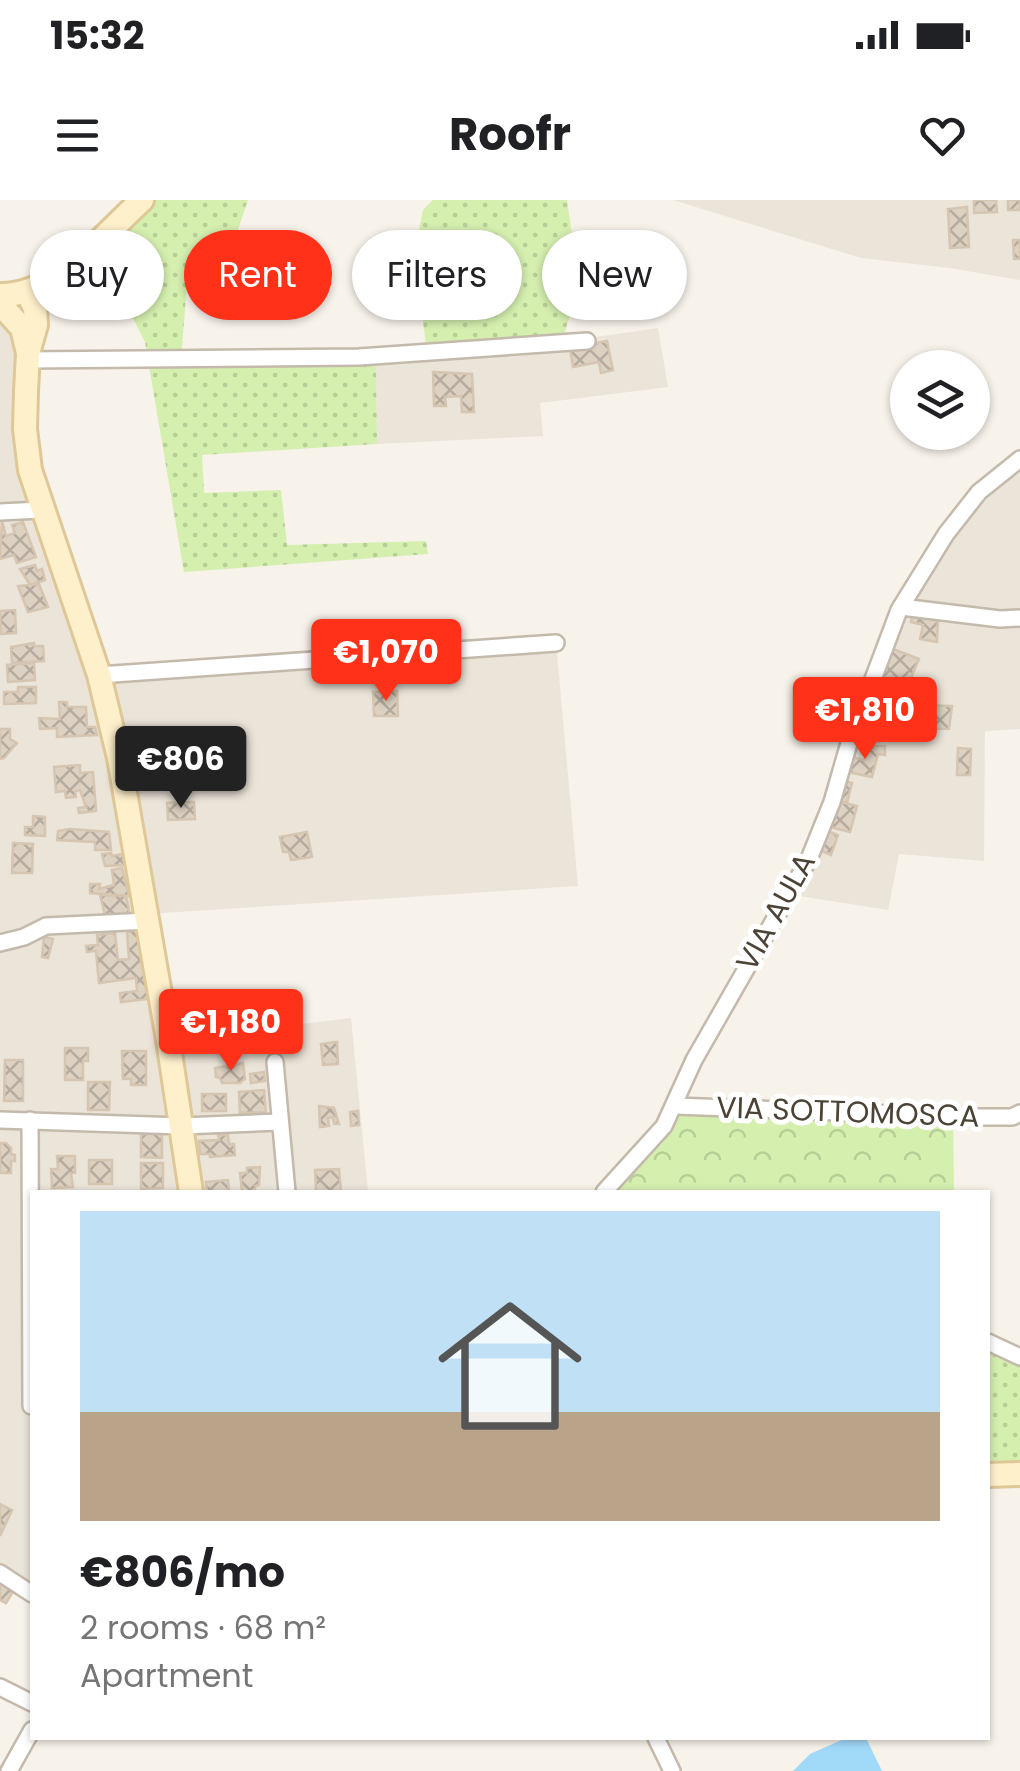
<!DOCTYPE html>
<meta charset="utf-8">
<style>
:root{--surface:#fff;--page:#f2f2f2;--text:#202124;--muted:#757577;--accent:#ff3119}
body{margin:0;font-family:Poppins,sans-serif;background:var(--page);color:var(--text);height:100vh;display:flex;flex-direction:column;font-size:38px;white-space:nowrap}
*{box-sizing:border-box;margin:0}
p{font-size:32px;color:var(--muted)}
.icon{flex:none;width:55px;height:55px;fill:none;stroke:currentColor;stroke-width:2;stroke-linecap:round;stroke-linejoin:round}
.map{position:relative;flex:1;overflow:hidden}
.side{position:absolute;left:30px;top:990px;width:960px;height:550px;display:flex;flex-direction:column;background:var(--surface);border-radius:0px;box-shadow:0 2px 8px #0004}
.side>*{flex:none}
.banner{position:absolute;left:30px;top:30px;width:960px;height:90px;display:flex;gap:20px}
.buttons{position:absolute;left:890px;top:150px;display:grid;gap:20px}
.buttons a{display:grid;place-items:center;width:100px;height:100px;border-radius:50%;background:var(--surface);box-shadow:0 2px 8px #0004;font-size:50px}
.price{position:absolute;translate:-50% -85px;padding:0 22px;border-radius:10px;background:var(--accent);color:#fff;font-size:32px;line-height:65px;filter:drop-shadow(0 2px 5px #0008)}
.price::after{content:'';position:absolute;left:50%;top:60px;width:30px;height:22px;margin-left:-15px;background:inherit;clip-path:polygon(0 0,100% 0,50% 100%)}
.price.current{background:#222;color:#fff}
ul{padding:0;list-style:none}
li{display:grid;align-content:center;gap:20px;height:530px;padding:0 50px}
li span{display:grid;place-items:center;height:310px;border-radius:0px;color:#555}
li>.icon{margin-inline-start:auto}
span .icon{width:180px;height:180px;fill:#fffc;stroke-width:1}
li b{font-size:42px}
.pill{padding:0 35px;border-radius:45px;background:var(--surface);box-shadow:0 2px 8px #0004;font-size:35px;line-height:90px}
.pill.current{background:var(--accent);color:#fff}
.status{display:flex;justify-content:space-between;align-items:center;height:70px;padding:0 50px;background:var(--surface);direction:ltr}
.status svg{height:28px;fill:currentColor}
header{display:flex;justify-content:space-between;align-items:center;height:130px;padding:0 50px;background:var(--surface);font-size:45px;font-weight:700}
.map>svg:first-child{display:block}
.residential{fill:#ebe4d8}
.grass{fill:url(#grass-dots)}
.forest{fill:url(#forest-crowns)}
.water{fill:#a1d9f9}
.building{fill:url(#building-cross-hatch);stroke:#d6c5b0;stroke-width:2.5}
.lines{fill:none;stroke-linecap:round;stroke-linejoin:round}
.street-casing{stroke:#c4baab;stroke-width:20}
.secondary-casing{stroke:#dfc897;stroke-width:28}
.street{stroke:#fff;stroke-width:15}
.secondary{stroke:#fff0cc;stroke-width:22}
.labels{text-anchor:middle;stroke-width:10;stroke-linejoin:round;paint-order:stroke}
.street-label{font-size:30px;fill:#4c4337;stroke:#fff}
</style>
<div class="status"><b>15:32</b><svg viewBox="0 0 49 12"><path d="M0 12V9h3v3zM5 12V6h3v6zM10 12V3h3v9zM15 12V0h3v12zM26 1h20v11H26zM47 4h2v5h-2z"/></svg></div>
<header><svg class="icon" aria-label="menu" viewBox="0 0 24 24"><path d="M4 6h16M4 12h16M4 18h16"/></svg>Roofr<svg class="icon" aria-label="heart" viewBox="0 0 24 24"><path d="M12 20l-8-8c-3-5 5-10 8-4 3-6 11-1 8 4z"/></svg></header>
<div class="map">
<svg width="1020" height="1571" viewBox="0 0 1020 1571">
<defs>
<pattern id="grass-dots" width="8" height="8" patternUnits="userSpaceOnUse" patternTransform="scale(2.5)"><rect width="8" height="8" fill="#d5efaf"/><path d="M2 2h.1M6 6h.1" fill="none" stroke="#b8ce97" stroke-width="1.8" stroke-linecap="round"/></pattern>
<pattern id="forest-crowns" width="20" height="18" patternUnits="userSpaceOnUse" patternTransform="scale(2.5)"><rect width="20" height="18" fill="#d5efaf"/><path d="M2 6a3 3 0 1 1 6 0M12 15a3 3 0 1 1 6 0" fill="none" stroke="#b8ce97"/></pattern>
<pattern id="building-cross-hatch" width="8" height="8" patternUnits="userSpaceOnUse" patternTransform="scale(2.5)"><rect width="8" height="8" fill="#ddd1c1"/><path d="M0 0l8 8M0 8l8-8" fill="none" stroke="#b5ab9e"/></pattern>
</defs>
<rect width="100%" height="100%" fill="#f7f2ea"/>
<!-- residential -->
<g class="residential">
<path d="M673 0H1020V80L950 68 861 58Z"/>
<path d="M0 104 22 128 25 229 99 475 556 443 578 686 147 714 169 840 351 818 368 992H32V1395L0 1374Z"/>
<path d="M658 128 668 187 540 203 543 236 377 244 376 156 562 142Z"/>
<path d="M1020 259V529L985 531 984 661 899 654 888 710 787 694 809 659 899 410 946 334Z"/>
</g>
<!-- grass -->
<g class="grass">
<path d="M142 0H248L228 59 208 63 189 60 181 159 376 156 377 244 202 255 204 293 281 290 287 345 426 341 428 354 184 372 145 142 108 69 100 60 89 57Z"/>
<path d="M433 0H567L579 84 562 142 427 154 423 121 424 55 419 30 423 10Z"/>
<path d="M988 1142 1020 1157V1274L988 1275Z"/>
</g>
<!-- forest -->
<path class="forest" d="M675 906 953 917 954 992H604Z"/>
<!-- water -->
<path class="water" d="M846 1538H866L882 1571H793L810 1554Z"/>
<!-- building -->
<g class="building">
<path d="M974 0H996L997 12 974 13Z"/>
<rect x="1008" y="0" width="12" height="10"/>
<path d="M967 7 969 47 950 48 948 9Z"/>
<path d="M1013 40H1020V59H1014Z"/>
<path d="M607 141 613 170 601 173 599 162 573 167 570 148Z"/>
<path d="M433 172 472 174 474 212H462L461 196 445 197 446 206H434Z"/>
<path d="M2 321 6 336 15 333 12 325 23 322 36 357 17 363 14 355 0 359Z"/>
<path d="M35 365 37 371 42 369 45 380 30 385 20 369Z"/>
<path d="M39 384 48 407 28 412 18 386Z"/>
<path d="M15 410 16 433 1 434 0 411Z"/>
<path d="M913 413 938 418 937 442 920 439 923 425 911 422Z"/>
<path d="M34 443V446H43L44 461 12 463 11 447Z"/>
<path d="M893 449 919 459 905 492 880 482Z"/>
<path d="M34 463 35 480 8 482 7 465Z"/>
<path d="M18 487H36V503L4 504V492H18Z"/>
<path d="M397 491 398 516H374L373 492Z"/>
<path d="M59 502H67V507H86L87 527H95L97 535 57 537V528L40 529 39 518 60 519Z"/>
<path d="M916 505 952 506 949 529 911 528 909 509H915Z"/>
<path d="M0 529H10V539L17 543 4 558 0 559Z"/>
<path d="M869 546H885V555L878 554 872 577 843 571 848 556 864 560Z"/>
<path d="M958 548 971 549 970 575H957Z"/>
<path d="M80 565V573L93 572 96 611 79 613 78 608 86 607 80 590 75 591 76 597 66 598 65 591 56 592 54 567Z"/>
<path d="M840 580 852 583 847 603 835 600Z"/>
<path d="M836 601 857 606 850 632 830 627Z"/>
<path d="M194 602 195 619 168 620 167 603Z"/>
<path d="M33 616 45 617V636L25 635V627H33Z"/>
<path d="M70 629 109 632 111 650H95V642L57 640 58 631Z"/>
<path d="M824 630 838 635 831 655 817 649Z"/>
<path d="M307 632 312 657 291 660 289 652H283L280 637Z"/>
<path d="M13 643 33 644 32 673H12Z"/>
<path d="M111 653 112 656 123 654 125 665 105 666 102 654Z"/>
<path d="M122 668 129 696 90 693V684H100L99 689 114 685 112 670Z"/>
<path d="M100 695 126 696 131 720 107 723Z"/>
<path d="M141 729 148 799 121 802 120 793 137 791 136 778 99 783 96 751 87 752 86 746 98 745 97 735 115 733 118 760 129 759 127 732Z"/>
<path d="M44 737 53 739 48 758 42 757Z"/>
<path d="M337 842 338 864 323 865 321 844Z"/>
<path d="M65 848H88V861H83V880H65Z"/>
<path d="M122 851H146V885H131V879H123Z"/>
<path d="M5 860H23V901H4Z"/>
<path d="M243 863 245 879 240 883H222L220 878 216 877 215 868Z"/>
<path d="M264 872 265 881 251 883 250 874Z"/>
<path d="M88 882H110L109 910H88Z"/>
<path d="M264 890 266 912 240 913 239 892Z"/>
<rect x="202" y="894" width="24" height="17"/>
<path d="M319 906 334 908 339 924H334L333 917 328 918 329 926 320 927Z"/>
<path d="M358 911 359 925 351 926 350 912Z"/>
<path d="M141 934H162V958L141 957Z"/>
<path d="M218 935H228L229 944H234L235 955 210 957V954H200L199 941 219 940Z"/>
<path d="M0 943H6L11 948V954L15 955V961H11V973H0Z"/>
<path d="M57 956H75V973H71L73 987 52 988 51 969H58Z"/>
<rect x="89" y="960" width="23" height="24"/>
<path d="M141 963H163V988L141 989Z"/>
<path d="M260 967 259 985 255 986V992H242L240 973H247V968Z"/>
<path d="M339 969 341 992H316L315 970Z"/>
<path d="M228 980 229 992H207L206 982Z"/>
<path d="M0 1304 12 1310 0 1336Z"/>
<path d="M0 1381 14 1390 6 1403 0 1400Z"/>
</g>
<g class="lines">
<!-- street casing -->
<g class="street-casing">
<g id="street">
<path d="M27 160 359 157 587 141"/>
<path d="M0 312 41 310"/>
<path d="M901 407 1000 419 1020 418"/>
<path d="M99 475 556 443"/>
<path d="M0 743 24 737 46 726 148 721"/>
<path d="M275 862 287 992"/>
<path d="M675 906 972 917H1012L1020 913"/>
<path d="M0 920 182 926 280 922"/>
<path d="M30 920 31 1206"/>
<path d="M604 992 664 926 694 860 809 659 832 602 849 543 899 410 946 334 979 292 1020 259"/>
<path d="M988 1142 1020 1157"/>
<path d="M0 1373 32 1394"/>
<path d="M0 1487 32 1503"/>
<path d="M656 1538 672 1571"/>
<path d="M9 1571 32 1530"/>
</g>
</g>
<!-- secondary casing -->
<g class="secondary-casing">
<g id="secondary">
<path d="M27 92 35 108 36 125 28 153 26 191 25 229 30 270 99 475 119 558 168 840 191 992"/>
<path d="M0 95C56 96 103 35 142 0"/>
<path d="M0 104 22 128 28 153"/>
<path d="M988 1275 1020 1274"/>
</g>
</g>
<!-- street -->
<use href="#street" class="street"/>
<!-- secondary -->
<use href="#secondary" class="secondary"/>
</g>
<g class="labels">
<!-- street labels -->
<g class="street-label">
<text transform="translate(776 712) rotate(-61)" y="10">VIA AULA</text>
<text transform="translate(848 912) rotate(2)" y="10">VIA SOTTOMOSCA</text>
</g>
</g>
</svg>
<div class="buttons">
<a><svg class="icon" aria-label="layers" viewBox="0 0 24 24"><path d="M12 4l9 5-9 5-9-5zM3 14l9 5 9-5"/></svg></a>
</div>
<b class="price" style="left:386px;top:504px">€1,070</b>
<b class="price" style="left:865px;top:562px">€1,810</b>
<b class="price current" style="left:181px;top:611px">€806</b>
<b class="price" style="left:231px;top:874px">€1,180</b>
<div class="banner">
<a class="pill">Buy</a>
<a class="pill current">Rent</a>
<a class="pill">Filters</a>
<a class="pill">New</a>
</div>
<section class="side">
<ul>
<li><span style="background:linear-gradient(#bfe0f5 65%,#b9a48a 0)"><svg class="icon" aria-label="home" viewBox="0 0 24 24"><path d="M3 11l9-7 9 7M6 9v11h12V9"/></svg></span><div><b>€806/mo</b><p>2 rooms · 68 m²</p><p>Apartment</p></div></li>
</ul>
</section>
</div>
